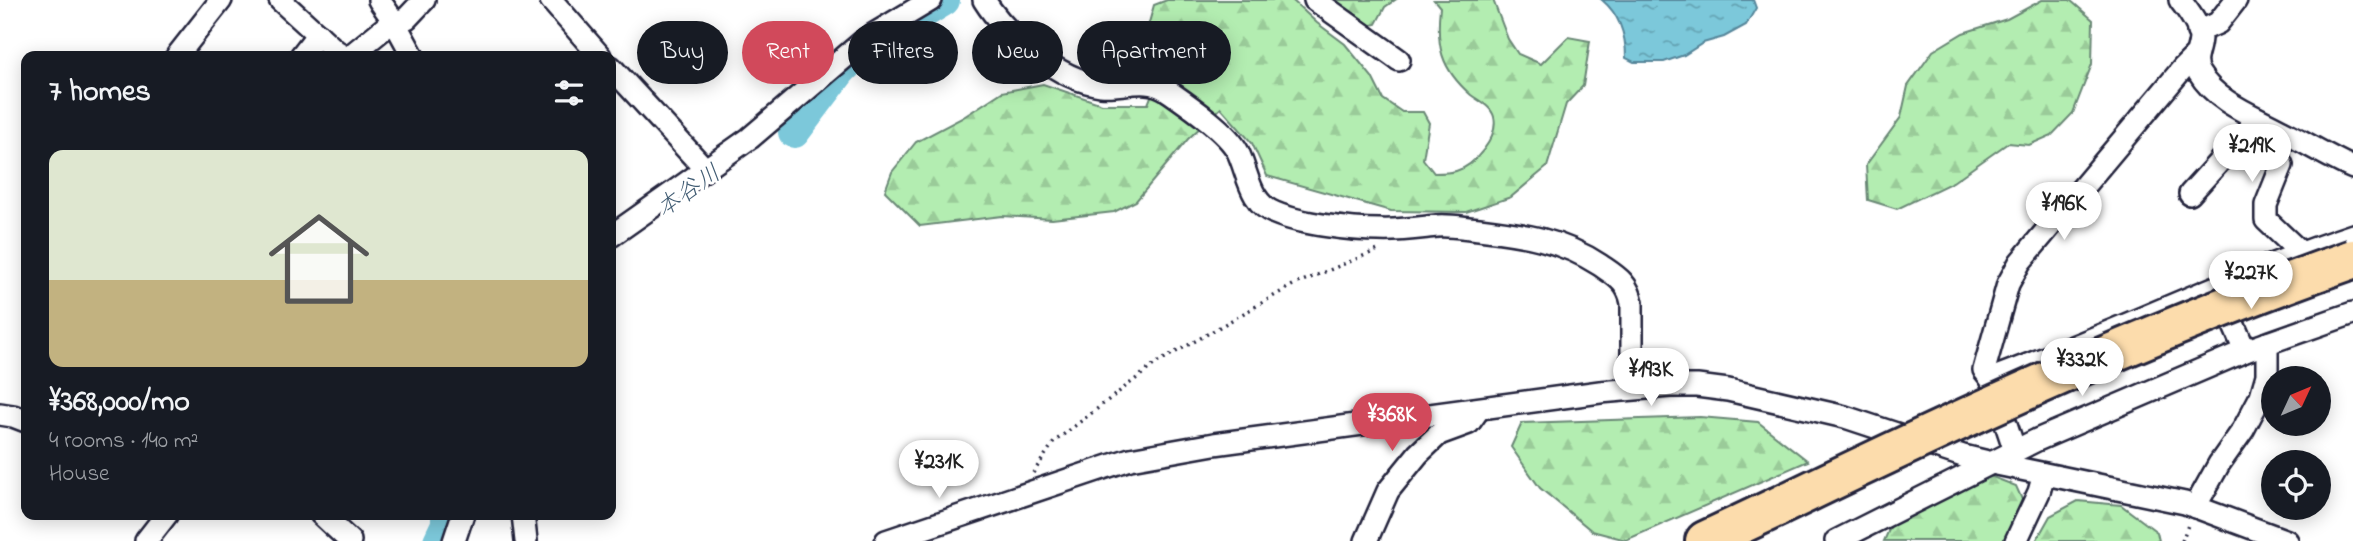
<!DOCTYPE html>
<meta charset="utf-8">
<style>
:root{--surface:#171b24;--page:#242831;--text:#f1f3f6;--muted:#9ea1a6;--line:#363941;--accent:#d1495b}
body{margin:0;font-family:"Indie Flower","Klee One",sans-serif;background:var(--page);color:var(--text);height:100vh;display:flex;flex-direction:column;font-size:26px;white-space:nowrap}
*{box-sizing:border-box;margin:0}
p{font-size:23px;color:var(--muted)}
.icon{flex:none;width:38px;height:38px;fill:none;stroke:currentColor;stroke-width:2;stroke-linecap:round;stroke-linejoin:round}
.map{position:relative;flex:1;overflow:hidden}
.panel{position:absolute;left:21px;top:51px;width:595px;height:469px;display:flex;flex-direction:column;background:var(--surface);border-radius:14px;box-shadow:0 4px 18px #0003}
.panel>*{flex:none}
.hud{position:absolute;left:637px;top:21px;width:665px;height:63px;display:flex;gap:14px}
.needle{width:46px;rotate:46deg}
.tools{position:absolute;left:2261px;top:366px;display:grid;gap:14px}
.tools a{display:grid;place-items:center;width:70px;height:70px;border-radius:50%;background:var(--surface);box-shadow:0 4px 18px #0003;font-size:35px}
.price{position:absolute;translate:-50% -60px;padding:0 16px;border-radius:24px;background:#fff;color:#222;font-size:23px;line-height:46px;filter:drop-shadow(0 2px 4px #0008)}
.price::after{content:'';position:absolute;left:50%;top:42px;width:21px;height:16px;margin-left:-10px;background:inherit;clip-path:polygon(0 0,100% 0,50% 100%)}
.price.current{background:var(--accent);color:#fff}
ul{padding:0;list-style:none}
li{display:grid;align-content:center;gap:14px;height:371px;padding:0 28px}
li+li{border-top:2px solid var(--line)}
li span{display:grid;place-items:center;height:217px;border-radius:14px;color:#555}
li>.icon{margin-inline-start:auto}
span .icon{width:126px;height:126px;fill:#fffc;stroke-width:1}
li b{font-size:30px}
h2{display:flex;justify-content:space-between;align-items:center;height:84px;padding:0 28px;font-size:30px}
.chip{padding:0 24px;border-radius:32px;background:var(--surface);box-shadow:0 4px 18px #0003;font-size:24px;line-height:63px}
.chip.current{background:var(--accent);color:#fff}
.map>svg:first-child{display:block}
.forest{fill:url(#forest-firs);stroke:#6a8876;stroke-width:2}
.water{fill:url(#water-ripples);stroke:#57869a;stroke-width:2}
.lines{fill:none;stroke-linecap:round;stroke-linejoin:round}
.river{stroke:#7bc8da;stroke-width:32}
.minor-casing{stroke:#22223b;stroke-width:26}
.motorway-casing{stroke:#22223b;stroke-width:44}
.path{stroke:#22223b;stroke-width:3.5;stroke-dasharray:2 5;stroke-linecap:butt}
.minor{stroke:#fff;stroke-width:21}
.motorway{stroke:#fcdcac;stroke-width:38}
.motorway-bridge-casing{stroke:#22223b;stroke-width:44;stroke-linecap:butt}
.motorway-bridge{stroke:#fcdcac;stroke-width:38}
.labels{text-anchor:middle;stroke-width:6;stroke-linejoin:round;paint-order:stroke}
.water-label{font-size:24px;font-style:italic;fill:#415c73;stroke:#fff}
</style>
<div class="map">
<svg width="2353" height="541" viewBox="0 0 2353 541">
<defs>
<pattern id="forest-firs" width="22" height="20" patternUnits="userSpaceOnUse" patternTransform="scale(1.75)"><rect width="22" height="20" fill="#b3edb1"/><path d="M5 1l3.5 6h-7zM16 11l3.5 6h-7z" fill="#9acb99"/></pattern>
<pattern id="water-ripples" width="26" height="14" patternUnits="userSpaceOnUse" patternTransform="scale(1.75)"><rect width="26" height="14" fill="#7bc8da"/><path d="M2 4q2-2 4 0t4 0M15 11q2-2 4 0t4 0" fill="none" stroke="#64a2b2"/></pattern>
</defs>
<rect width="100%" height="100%" fill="#fff"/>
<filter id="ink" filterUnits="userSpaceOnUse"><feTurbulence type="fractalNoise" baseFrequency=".0143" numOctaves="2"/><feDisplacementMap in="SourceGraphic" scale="14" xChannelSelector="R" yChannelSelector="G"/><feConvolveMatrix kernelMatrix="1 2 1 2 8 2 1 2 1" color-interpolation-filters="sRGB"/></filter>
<g filter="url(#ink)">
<!-- forest -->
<g class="forest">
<path d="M1167 0H1292L1317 23 1345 44 1372 77 1383 99 1402 112H1423L1429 123 1423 159 1434 173C1441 173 1449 173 1456 171 1474 166 1499 137 1494 117 1491 106 1479 101 1471 95 1440 68 1436 45 1440 7L1434 0H1493L1508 39 1518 54 1541 64 1568 37 1590 41 1583 86 1566 104 1547 167 1511 197 1466 212 1391 211 1267 176 1252 143 1221 108 1188 139 1136 201 1114 212 1052 219 1002 216 920 226 885 191 892 172 916 142 962 118 1002 92 1043 84 1102 104H1148L1164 64 1145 37 1154 5Z"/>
<path d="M1330 0H1395L1385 7 1376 24 1364 27Z"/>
<path d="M2042 0H2070L2093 20 2092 64 2073 113 2052 135 2029 145 2008 143 1953 182 1897 209 1868 200 1866 165 1901 117 1908 86 1933 51 1963 33 2007 19Z"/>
<path d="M1700 417 1758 422 1808 461 1626 540 1592 531 1540 488 1511 447 1522 423Z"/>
<path d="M1990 476 2016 486 2024 504 2004 541H1884L1891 525Z"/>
<path d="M2078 501 2121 505 2157 532 2159 541H2036L2050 516Z"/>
</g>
<!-- water -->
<path class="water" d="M1602 0H1753L1756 8 1746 25 1724 37 1703 43 1684 55 1664 62H1634L1626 58C1626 35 1620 15 1602 0Z"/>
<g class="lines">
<!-- river -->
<g class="river">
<path d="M903 25 944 0"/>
<path d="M794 132 840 71 859 52"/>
<path d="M439 541 447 524V514"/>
</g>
<!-- minor casing -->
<g class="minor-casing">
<g id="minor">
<path d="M280 0 336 51 345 56"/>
<path d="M379 0 395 23 413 56"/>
<path d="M551 0 600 56"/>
<path d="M984 0C1006 35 1058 80 1101 85 1124 87 1146 76 1167 90 1187 104 1227 131 1238 152 1248 173 1250 204 1275 213 1301 224 1351 230 1379 230 1399 231 1418 228 1437 226 1451 225 1466 228 1479 229 1523 234 1562 240 1600 265 1616 276 1628 282 1632 303V388"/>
<path d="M1315 0 1399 60"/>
<path d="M2180 0C2188 11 2199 24 2200 37 2200 51 2191 60 2199 73 2217 103 2253 115 2282 131 2306 143 2329 157 2353 168"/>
<path d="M2198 32 2218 23 2236 0"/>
<path d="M177 56 221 0"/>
<path d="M301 56 318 34"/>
<path d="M350 56 387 26 407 18 424 0"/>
<path d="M611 67 705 169"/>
<path d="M2190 194 2258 119C2264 136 2275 148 2282 165L2266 205V220L2301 253"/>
<path d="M611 236 750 138 866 39 931 0"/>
<path d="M2222 298 2245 351"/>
<path d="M1991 379C2113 334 2230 276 2353 235"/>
<path d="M0 414 13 416 26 421"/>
<path d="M2015 451 1991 379 1984 370 2008 284 2020 262 2183 68 2194 57"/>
<path d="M2195 507 2219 464 2243 430 2261 396 2267 375V343"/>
<path d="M321 514 350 541"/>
<path d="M523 514 526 541"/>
<path d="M146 541 167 514"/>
<path d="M454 541 463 514"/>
<path d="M886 541 1130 459 1214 444 1600 392 1670 386H1697L1728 390 1845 417 1963 456 1992 463 2185 503 2287 541"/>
<path d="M1366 541 1388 491 1418 454 1439 434 1469 423 1479 409"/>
<path d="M1836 541 2037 440 2245 351 2353 313"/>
<path d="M2016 541 2039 492 2044 474"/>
</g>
</g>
<!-- motorway casing -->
<g class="motorway-casing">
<path id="motorway" d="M1705 541 1777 507"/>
</g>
<!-- path -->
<g class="path">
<path d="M1033 473 1054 442 1155 364 1293 285 1378 250"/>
<path d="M2182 541 2188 525"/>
</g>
<!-- minor -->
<use href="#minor" class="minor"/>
<!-- motorway -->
<use href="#motorway" class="motorway"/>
<!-- motorway-bridge casing -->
<g class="motorway-bridge-casing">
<path id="motorway-bridge" d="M1777 507C1965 416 2155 328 2353 259"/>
</g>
<!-- motorway-bridge -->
<use href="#motorway-bridge" class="motorway-bridge"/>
</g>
</g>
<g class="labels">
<!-- water labels -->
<g class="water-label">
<text transform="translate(688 190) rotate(-35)" y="8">本谷川</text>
</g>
</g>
</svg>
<div class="tools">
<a><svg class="needle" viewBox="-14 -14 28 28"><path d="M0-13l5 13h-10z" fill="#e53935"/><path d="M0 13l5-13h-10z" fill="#9ea1a6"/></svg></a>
<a><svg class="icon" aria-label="locate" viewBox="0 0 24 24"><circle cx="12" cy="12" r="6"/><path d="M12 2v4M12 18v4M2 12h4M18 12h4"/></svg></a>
</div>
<b class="price" style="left:2252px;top:184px">¥219K</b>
<b class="price" style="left:2064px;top:242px">¥196K</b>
<b class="price" style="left:2251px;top:311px">¥227K</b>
<b class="price" style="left:2082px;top:398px">¥332K</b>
<b class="price" style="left:1651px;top:408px">¥193K</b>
<b class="price current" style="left:1392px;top:453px">¥368K</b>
<b class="price" style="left:939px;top:500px">¥231K</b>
<div class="hud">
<a class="chip">Buy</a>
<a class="chip current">Rent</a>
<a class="chip">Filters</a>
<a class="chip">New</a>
<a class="chip">Apartment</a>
</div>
<section class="panel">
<h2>7 homes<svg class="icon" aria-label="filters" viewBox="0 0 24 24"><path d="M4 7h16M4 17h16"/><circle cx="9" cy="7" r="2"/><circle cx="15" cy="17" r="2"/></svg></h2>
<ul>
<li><span style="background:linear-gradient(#dfe7d0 60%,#c2b280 0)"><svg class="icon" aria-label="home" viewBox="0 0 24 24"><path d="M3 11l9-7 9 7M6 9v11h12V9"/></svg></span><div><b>¥368,000/mo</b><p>4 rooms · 140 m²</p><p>House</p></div></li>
</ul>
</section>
</div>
